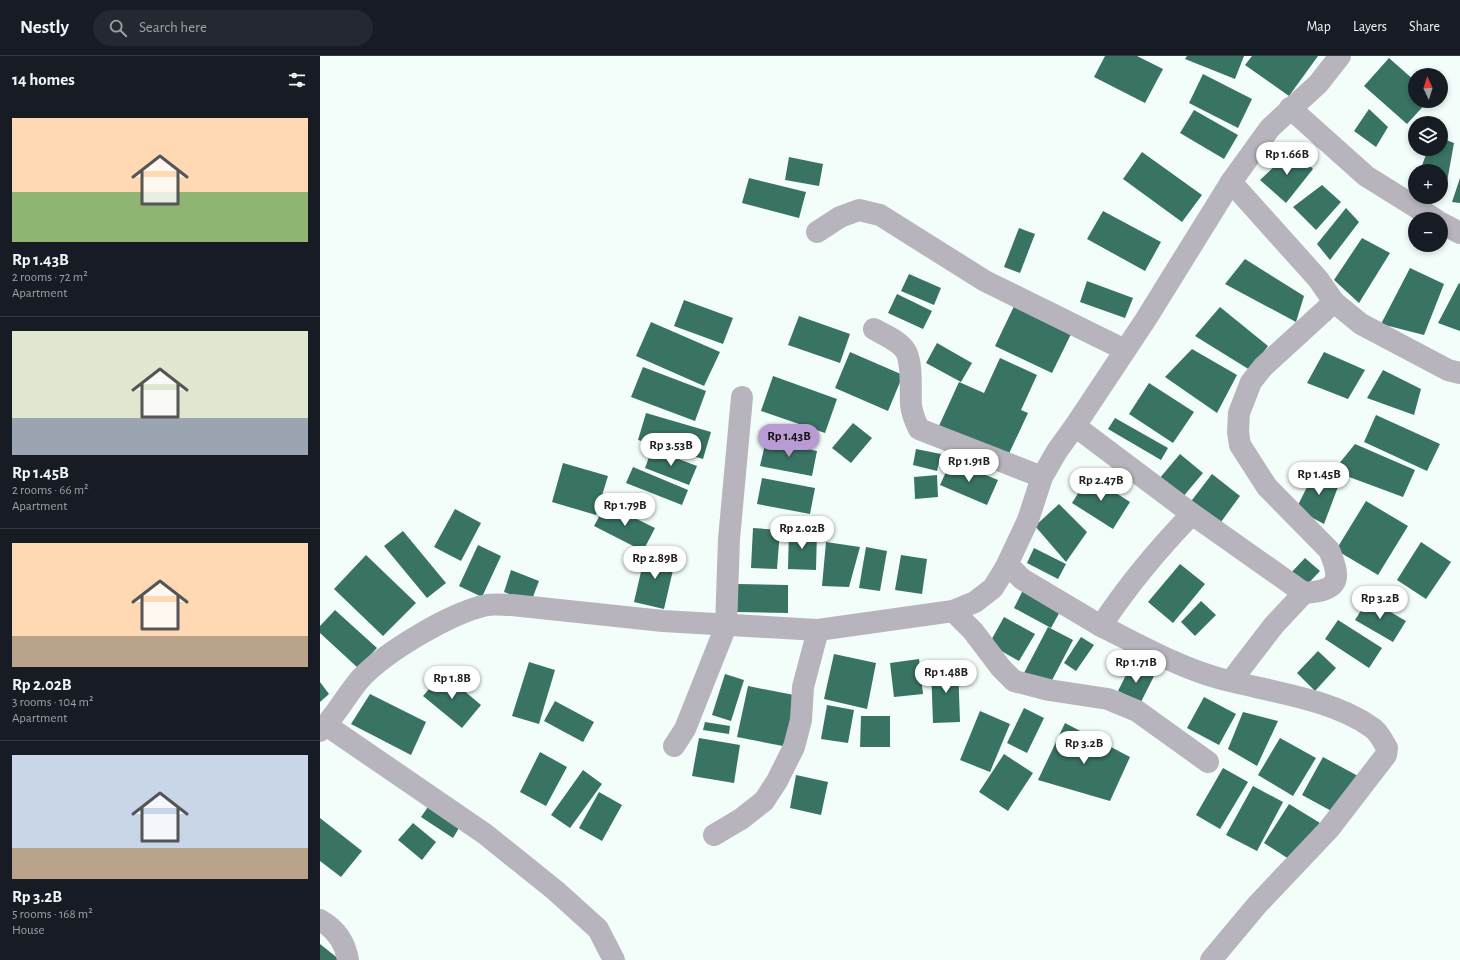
<!DOCTYPE html>
<meta charset="utf-8">
<style>
:root{--surface:#171b24;--page:#242831;--text:#f1f3f6;--muted:#9ea1a6;--line:#363941;--accent:#b79bd2}
body{margin:0;font-family:"Alegreya Sans",sans-serif;background:var(--page);color:var(--text);height:100vh;display:flex;flex-direction:column;font-size:15px;white-space:nowrap}
*{box-sizing:border-box;margin:0}
p{font-size:13px;color:var(--muted)}
.icon{flex:none;width:22px;height:22px;fill:none;stroke:currentColor;stroke-width:2;stroke-linecap:round;stroke-linejoin:round}
.map{position:relative;flex:1;overflow:hidden}
.panel{display:flex;flex-direction:column;background:var(--surface);width:320px}
.panel>*{flex:none}
.needle{width:26px;rotate:356deg}
.fabs{position:absolute;left:1088px;top:12px;display:grid;gap:8px}
.fabs a{display:grid;place-items:center;width:40px;height:40px;border-radius:50%;background:var(--surface);box-shadow:0 2px 6px #0003;font-size:20px}
.price{position:absolute;translate:-50% -34px;padding:0 9px;border-radius:14px;background:#fff;color:#222;font-size:13px;line-height:26px;filter:drop-shadow(0 1px 2px #0008)}
.price::after{content:'';position:absolute;left:50%;top:24px;width:12px;height:9px;margin-left:-6px;background:inherit;clip-path:polygon(0 0,100% 0,50% 100%)}
.price.active{background:var(--accent);color:#111}
ul{padding:0;list-style:none}
li{display:grid;align-content:center;gap:8px;height:212px;padding:0 12px}
li+li{border-top:1px solid var(--line)}
li span{display:grid;place-items:center;height:124px;border-radius:0px;color:#555}
li>.icon{margin-inline-start:auto}
span .icon{width:72px;height:72px;fill:#fffc;stroke-width:1}
li b{font-size:17px}
h2{display:flex;justify-content:space-between;align-items:center;height:48px;padding:0 12px;font-size:17px}
header{display:flex;align-items:center;gap:24px;box-sizing:border-box;height:56px;padding:0 20px;background:var(--surface);border-bottom:1px solid var(--line)}
header strong{font-size:19px}
nav{display:flex;gap:22px;margin-inline-start:auto;font-size:14px}
.search{width:280px;height:36px;background:var(--page);display:flex;align-items:center;gap:10px;box-sizing:border-box;padding:0 14px;border-radius:22px;color:var(--muted);font-size:15px}
main{display:flex;flex:1;min-height:0}
.map>svg:first-child{display:block}
.building{fill:#387364}
.lines{fill:none;stroke-linecap:round;stroke-linejoin:round}
.street{stroke:#b8b4bd;stroke-width:22}
</style>
<header>
<strong>Nestly</strong>
<div class="search"><svg class="icon" aria-label="search" viewBox="0 0 24 24"><circle cx="10" cy="10" r="6"/><path d="M15 15l6 6"/></svg>Search here</div>
<nav><a>Map</a><a>Layers</a><a>Share</a></nav>
</header>
<main>
<section class="panel">
<h2>14 homes<svg class="icon" aria-label="filters" viewBox="0 0 24 24"><path d="M4 7h16M4 17h16"/><circle cx="9" cy="7" r="2"/><circle cx="15" cy="17" r="2"/></svg></h2>
<ul>
<li><span style="background:linear-gradient(#ffd9b3 60%,#8fb573 0)"><svg class="icon" aria-label="home" viewBox="0 0 24 24"><path d="M3 11l9-7 9 7M6 9v11h12V9"/></svg></span><div><b>Rp 1.43B</b><p>2 rooms · 72 m²</p><p>Apartment</p></div></li>
<li><span style="background:linear-gradient(#dfe7d0 70%,#9aa5b1 0)"><svg class="icon" aria-label="home" viewBox="0 0 24 24"><path d="M3 11l9-7 9 7M6 9v11h12V9"/></svg></span><div><b>Rp 1.45B</b><p>2 rooms · 66 m²</p><p>Apartment</p></div></li>
<li><span style="background:linear-gradient(#ffd9b3 75%,#b9a48a 0)"><svg class="icon" aria-label="home" viewBox="0 0 24 24"><path d="M3 11l9-7 9 7M6 9v11h12V9"/></svg></span><div><b>Rp 2.02B</b><p>3 rooms · 104 m²</p><p>Apartment</p></div></li>
<li><span style="background:linear-gradient(#c9d6e8 75%,#b9a48a 0)"><svg class="icon" aria-label="home" viewBox="0 0 24 24"><path d="M3 11l9-7 9 7M6 9v11h12V9"/></svg></span><div><b>Rp 3.2B</b><p>5 rooms · 168 m²</p><p>House</p></div></li>
</ul>
</section>
<div class="map">
<svg width="1140" height="904" viewBox="0 0 1140 904">
<rect width="100%" height="100%" fill="#f3fefb"/>
<!-- building -->
<g class="building">
<path d="M785 0H817L843 13 825 47 774 21Z"/>
<path d="M867 0H924L915 23 865 3Z"/>
<path d="M932 0H998L969 40 925 9Z"/>
<path d="M1069 2 1095 25V45H1108L1087 68 1044 30Z"/>
<path d="M883 18 932 43 918 72 869 47Z"/>
<path d="M1049 53 1068 71 1056 91 1034 75Z"/>
<path d="M874 54 918 79 904 103 860 77Z"/>
<path d="M1121 82 1134 87 1125 137 1121 135V115H1100L1108 93H1121Z"/>
<path d="M973 93 993 113 966 147 940 124Z"/>
<path d="M822 96 882 139 862 166 803 123Z"/>
<path d="M469 101 503 108 499 130 465 124Z"/>
<path d="M429 122 486 136 479 162 422 147Z"/>
<path d="M1140 122V147L1132 146Z"/>
<path d="M1002 129 1021 146 996 174 973 151Z"/>
<path d="M1026 152 1039 166 1010 204 997 188Z"/>
<path d="M783 155 841 186 825 215 767 183Z"/>
<path d="M699 172 715 178 700 217 684 211Z"/>
<path d="M1042 182 1070 197 1039 247 1014 224Z"/>
<path d="M925 203 984 240 976 266 905 228Z"/>
<path d="M1090 212 1124 228 1104 279 1061 268Z"/>
<path d="M589 218 621 232 614 249 581 235Z"/>
<path d="M767 225 813 242 805 262 760 246Z"/>
<path d="M1139 227 1140 228V275L1118 267Z"/>
<path d="M577 238 612 255 603 273 568 257Z"/>
<path d="M364 244 413 262 403 288 354 270Z"/>
<path d="M696 246 753 274 732 317 675 290Z"/>
<path d="M900 251 948 290 930 314 875 280Z"/>
<path d="M479 260 530 278 520 307 468 289Z"/>
<path d="M331 266 400 296 384 330 316 300Z"/>
<path d="M617 287 652 307 641 326 606 307Z"/>
<path d="M872 293 917 319 897 357 845 321Z"/>
<path d="M530 296 583 319 568 355 515 332Z"/>
<path d="M1004 296 1045 314 1028 343 987 327Z"/>
<path d="M680 302 717 319 701 354 708 357 686 404 618 372 639 326 664 337Z"/>
<path d="M323 311 386 335 375 365 311 341Z"/>
<path d="M1063 314 1101 333 1094 359 1047 342Z"/>
<path d="M453 320 517 343 505 377 441 355Z"/>
<path d="M829 327 874 356 853 387 809 358Z"/>
<path d="M326 357 391 376 383 403 318 384Z"/>
<path d="M1056 359 1120 388 1107 415 1044 386Z"/>
<path d="M795 362 848 392 841 404 788 373Z"/>
<path d="M533 367 552 382 531 407 512 392Z"/>
<path d="M446 384 497 395 492 420 440 410Z"/>
<path d="M1035 388 1095 414 1083 441 1013 415Z"/>
<path d="M332 393 377 410 369 429 325 412Z"/>
<path d="M596 393 621 398 617 415 593 409Z"/>
<path d="M860 398 883 417 862 442 839 423Z"/>
<path d="M631 405 678 424 667 449 620 429Z"/>
<path d="M243 407 288 420 276 459 232 446Z"/>
<path d="M313 411 368 434 362 449 306 427Z"/>
<path d="M996 413 1021 423 1004 468 976 453Z"/>
<path d="M892 418 920 440 898 470 869 448Z"/>
<path d="M617 419 618 441 595 443 594 421Z"/>
<path d="M769 420 810 446 793 473 752 447Z"/>
<path d="M442 422 495 432 490 458 437 448Z"/>
<path d="M1046 445 1088 470 1058 519 1016 494Z"/>
<path d="M286 448 335 472 323 495 274 470Z"/>
<path d="M739 448 767 476 746 506 715 470Z"/>
<path d="M135 453 161 467 141 505 114 491Z"/>
<path d="M433 472 460 474 457 513 431 512Z"/>
<path d="M469 473 497 474 496 514 468 513Z"/>
<path d="M83 475 126 527 107 542 64 490Z"/>
<path d="M506 486 540 491 529 531 502 530Z"/>
<path d="M1101 486 1131 506 1106 543 1077 524Z"/>
<path d="M158 489 181 500 162 541 139 530Z"/>
<path d="M546 491 567 495 560 535 539 532Z"/>
<path d="M714 492 746 508 738 523 707 507Z"/>
<path d="M326 494 356 501 344 553 314 546Z"/>
<path d="M46 499 96 547 63 580 14 533Z"/>
<path d="M581 499 607 503 602 538 575 534Z"/>
<path d="M985 502 1000 515 982 534 968 520Z"/>
<path d="M860 508 885 528 853 567 828 546Z"/>
<path d="M191 514 219 525 211 546 184 536Z"/>
<path d="M418 528 468 529V557L417 556Z"/>
<path d="M704 532 742 552 731 572 694 552Z"/>
<path d="M1048 543 1086 565 1073 586 1035 564Z"/>
<path d="M881 545 896 559 875 580 861 566Z"/>
<path d="M15 554 57 592 38 612 0 577V570Z"/>
<path d="M684 561 715 578 699 605 669 588Z"/>
<path d="M1018 564 1062 592 1049 612 1005 583Z"/>
<path d="M728 571 753 584 729 630 704 617Z"/>
<path d="M761 581 774 589 756 615 744 607Z"/>
<path d="M998 595 1016 612 995 635 977 617Z"/>
<path d="M514 598 556 607 547 653 504 643Z"/>
<path d="M599 603 603 638 574 641 570 607Z"/>
<path d="M209 606 235 614 219 668 192 660Z"/>
<path d="M811 609 834 620 821 646 798 635Z"/>
<path d="M638 610 640 666 613 667 611 611Z"/>
<path d="M123 617 161 649 142 672 103 640Z"/>
<path d="M405 618 424 624 411 665 392 659Z"/>
<path d="M0 626 9 638 0 646Z"/>
<path d="M428 630 479 640 468 691 417 681Z"/>
<path d="M50 638 106 666 91 699 31 668Z"/>
<path d="M884 641 916 658 899 689 867 672Z"/>
<path d="M235 645 274 666 263 686 224 665Z"/>
<path d="M507 649 534 654 528 687 501 683Z"/>
<path d="M704 652 724 662 707 697 687 687Z"/>
<path d="M660 655 690 668 670 716 640 704Z"/>
<path d="M923 656 958 665 937 710 908 693Z"/>
<path d="M541 660H570V691H540Z"/>
<path d="M385 666 410 670 409 678 383 674Z"/>
<path d="M745 667 810 701 790 745 718 724Z"/>
<path d="M379 682 420 689 414 727 372 720Z"/>
<path d="M960 682 996 702 973 740 938 719Z"/>
<path d="M220 696 247 711 226 750 200 736Z"/>
<path d="M684 698 713 717 688 755 659 736Z"/>
<path d="M1003 701 1038 720 1017 758 982 739Z"/>
<path d="M903 712 928 726 900 773 876 759Z"/>
<path d="M263 714 282 728 250 772 231 759Z"/>
<path d="M476 719 508 726 501 759 470 752Z"/>
<path d="M933 730 963 746 937 795 906 779Z"/>
<path d="M279 736 302 749 282 785 259 772Z"/>
<path d="M110 748 142 767 133 782 101 761Z"/>
<path d="M969 748 1000 767 975 807 944 787Z"/>
<path d="M0 762 42 795 21 821 0 805Z"/>
<path d="M93 767 116 786 102 804 78 784Z"/>
<path d="M0 888 20 904H0Z"/>
</g>
<g class="lines">
<!-- street -->
<g class="street">
<path d="M970 52 1046 120 1115 163"/>
<path d="M911 126 998 223 1014 246 1041 268 1128 314 1140 317"/>
<path d="M1121 167 1140 177"/>
<path d="M497 176 520 161 539 154 560 159 665 225 805 294"/>
<path d="M554 273C564 279 578 284 585 294 593 305 590 335 591 349 592 358 595 365 599 373L722 421"/>
<path d="M755 370 872 458C838 493 808 529 781 570 818 588 858 611 898 622 945 635 1010 642 1051 671 1058 675 1063 685 1067 692L1066 699 1009 773 937 849 891 904"/>
<path d="M872 458 984 537 954 569 911 625"/>
<path d="M686 511 694 515 702 523 781 570"/>
<path d="M984 537C1017 534 1023 527 1009 494L947 431 920 389 918 376 919 357 931 326 943 311 1014 246"/>
<path d="M633 555 653 575 681 612 694 625 729 634 788 643 817 655 888 706"/>
<path d="M6 669 165 778 236 835 278 873 294 904"/>
<path d="M0 675C16 660 26 639 41 622 67 595 130 557 167 549 175 548 184 549 192 549L343 565 498 574 633 555 655 546 673 532 686 511 708 464 722 421 737 395 755 370 826 263 911 126 950 72 998 28 1020 0"/>
<path d="M354 690 365 673 406 570 409 483 422 341"/>
<path d="M394 779 421 763 444 745 457 725 474 691 481 664 483 631 498 574"/>
<path d="M0 864C16 873 25 886 28 904"/>
</g>
</g>
</svg>
<div class="fabs">
<a><svg class="needle" viewBox="-14 -14 28 28"><path d="M0-13l5 13h-10z" fill="#e53935"/><path d="M0 13l5-13h-10z" fill="#9ea1a6"/></svg></a>
<a><svg class="icon" aria-label="layers" viewBox="0 0 24 24"><path d="M12 4l9 5-9 5-9-5zM3 14l9 5 9-5"/></svg></a>
<a>+</a>
<a>−</a>
</div>
<b class="price" style="left:967px;top:120px">Rp 1.66B</b>
<b class="price active" style="left:469px;top:402px">Rp 1.43B</b>
<b class="price" style="left:351px;top:411px">Rp 3.53B</b>
<b class="price" style="left:649px;top:427px">Rp 1.91B</b>
<b class="price" style="left:999px;top:440px">Rp 1.45B</b>
<b class="price" style="left:781px;top:446px">Rp 2.47B</b>
<b class="price" style="left:305px;top:471px">Rp 1.79B</b>
<b class="price" style="left:482px;top:494px">Rp 2.02B</b>
<b class="price" style="left:335px;top:524px">Rp 2.89B</b>
<b class="price" style="left:1060px;top:564px">Rp 3.2B</b>
<b class="price" style="left:816px;top:628px">Rp 1.71B</b>
<b class="price" style="left:626px;top:638px">Rp 1.48B</b>
<b class="price" style="left:132px;top:644px">Rp 1.8B</b>
<b class="price" style="left:764px;top:709px">Rp 3.2B</b>
</div>
</main>
